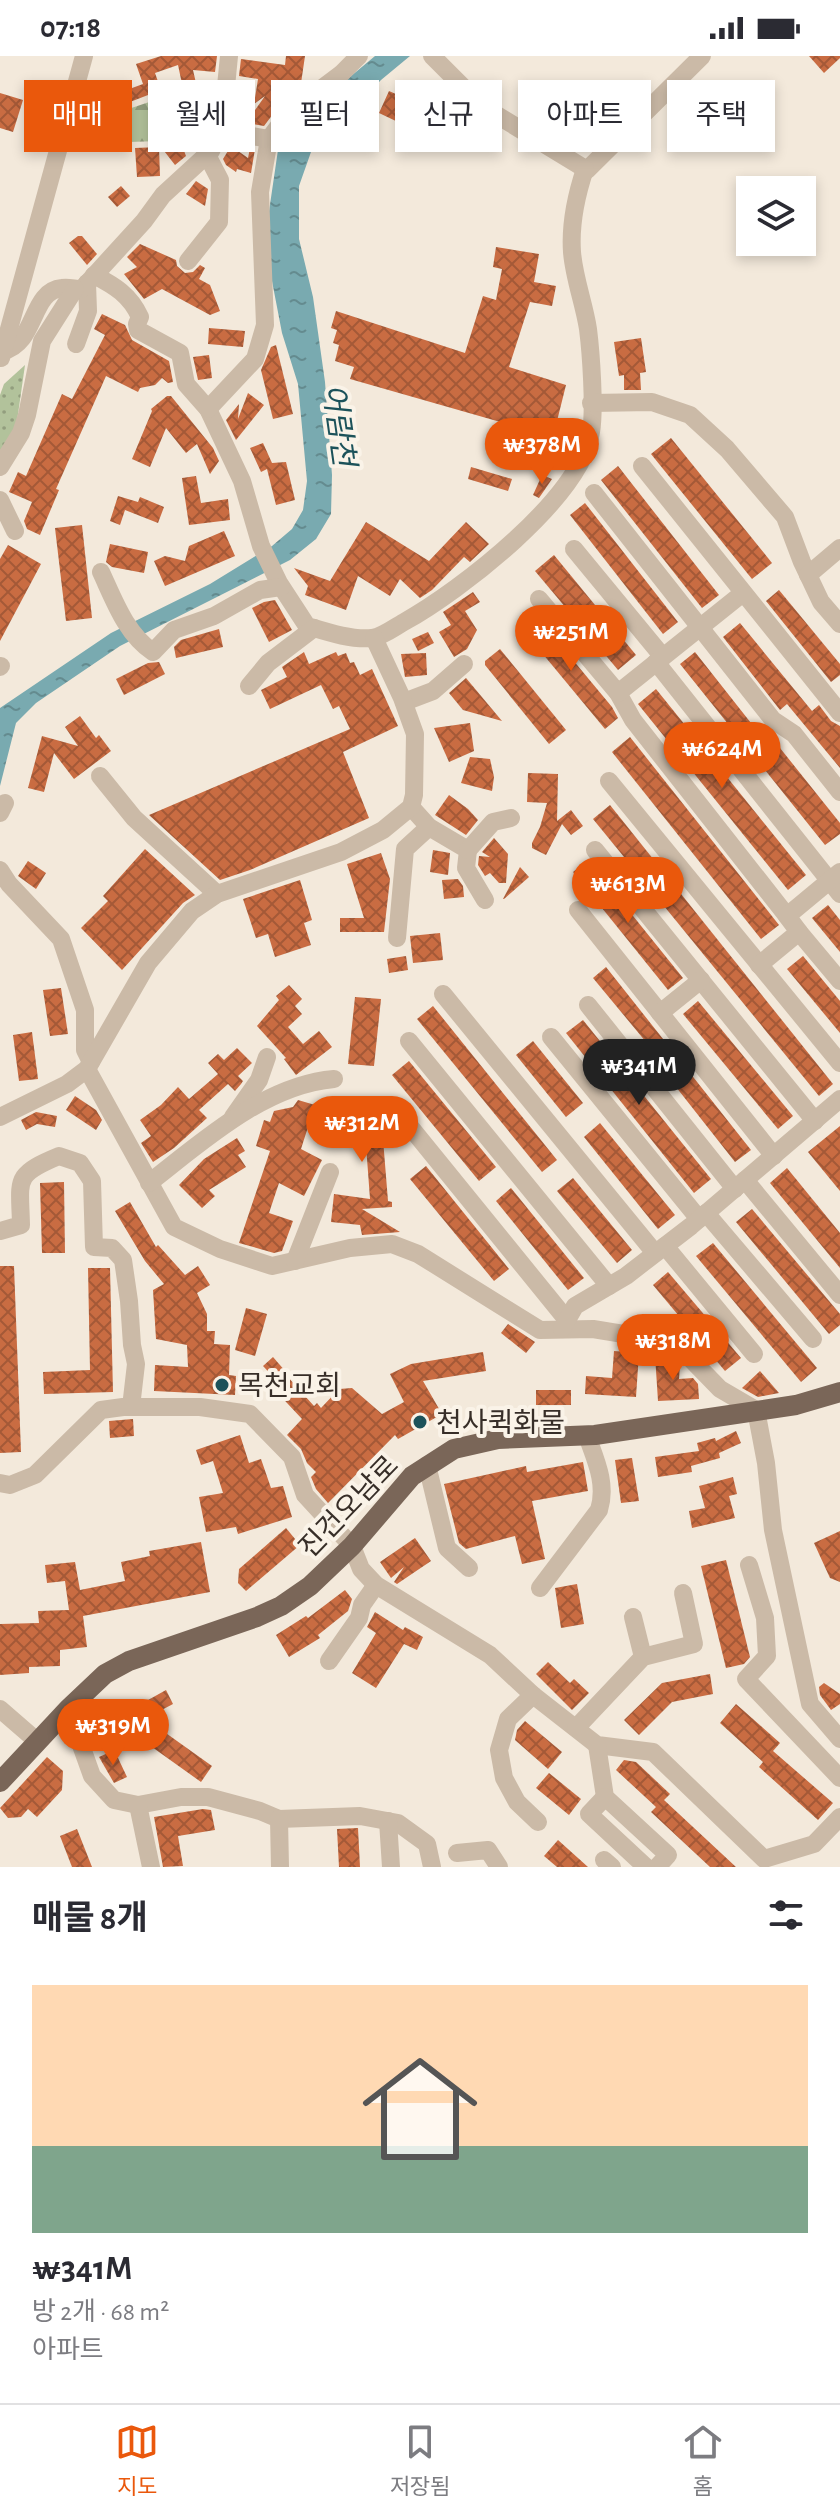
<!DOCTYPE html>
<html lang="ko">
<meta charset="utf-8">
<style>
:root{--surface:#fff;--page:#f2f2f3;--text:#2b2b33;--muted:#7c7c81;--line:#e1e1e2;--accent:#ea580c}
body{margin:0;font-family:"Alegreya Sans","Noto Sans KR",sans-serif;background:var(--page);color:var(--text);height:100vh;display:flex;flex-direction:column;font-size:30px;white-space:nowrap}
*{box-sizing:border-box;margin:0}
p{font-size:26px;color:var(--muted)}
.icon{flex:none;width:44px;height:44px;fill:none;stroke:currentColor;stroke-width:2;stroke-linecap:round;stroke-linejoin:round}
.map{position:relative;height:1811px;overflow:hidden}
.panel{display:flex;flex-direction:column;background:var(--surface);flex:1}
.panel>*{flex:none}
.top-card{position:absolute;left:24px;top:24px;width:792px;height:72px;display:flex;gap:16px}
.buttons{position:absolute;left:736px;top:120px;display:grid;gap:16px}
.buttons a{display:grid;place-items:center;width:80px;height:80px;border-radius:0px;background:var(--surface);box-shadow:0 4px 12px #0003;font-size:40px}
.price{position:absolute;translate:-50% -68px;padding:0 18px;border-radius:28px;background:var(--accent);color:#fff;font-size:26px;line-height:52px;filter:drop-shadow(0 2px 4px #0008)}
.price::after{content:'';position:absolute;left:50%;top:48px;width:24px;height:18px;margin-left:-12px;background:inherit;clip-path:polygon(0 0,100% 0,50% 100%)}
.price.selected{background:#222;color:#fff}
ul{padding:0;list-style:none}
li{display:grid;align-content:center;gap:16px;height:424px;padding:0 32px}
li span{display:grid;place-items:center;height:248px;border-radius:0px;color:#555}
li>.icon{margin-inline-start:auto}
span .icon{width:144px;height:144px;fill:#fffc;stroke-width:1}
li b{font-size:34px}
h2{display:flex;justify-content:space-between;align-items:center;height:96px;padding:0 32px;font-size:34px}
.chip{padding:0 28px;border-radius:0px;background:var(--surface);box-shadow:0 4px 12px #0003;font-size:28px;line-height:72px}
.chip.selected{background:var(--accent);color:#fff}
.status{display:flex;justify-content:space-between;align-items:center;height:56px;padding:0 40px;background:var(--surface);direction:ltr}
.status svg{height:22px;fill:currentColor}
.tab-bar{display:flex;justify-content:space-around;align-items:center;height:112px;border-top:2px solid var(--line);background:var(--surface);font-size:22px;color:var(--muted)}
.tab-bar a{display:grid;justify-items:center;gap:4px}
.tab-bar .selected{color:var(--accent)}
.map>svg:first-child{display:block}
.grass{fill:url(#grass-dots)}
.forest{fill:url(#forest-firs)}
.water{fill:url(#water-ripples)}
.building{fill:url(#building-cross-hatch)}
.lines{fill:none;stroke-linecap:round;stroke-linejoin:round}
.minor{stroke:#cbbaa7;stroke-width:18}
.major{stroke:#7a6658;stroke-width:20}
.poi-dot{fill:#1c525a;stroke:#faf3e8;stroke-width:3}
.labels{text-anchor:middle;stroke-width:8;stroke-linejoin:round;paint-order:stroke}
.poi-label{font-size:28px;fill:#372e28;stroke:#faf3e8;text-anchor:start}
.street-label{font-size:28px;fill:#372e28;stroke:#faf3e8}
.water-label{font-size:30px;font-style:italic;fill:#1c525a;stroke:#faf3e8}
</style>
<div class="status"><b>07:18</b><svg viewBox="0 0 49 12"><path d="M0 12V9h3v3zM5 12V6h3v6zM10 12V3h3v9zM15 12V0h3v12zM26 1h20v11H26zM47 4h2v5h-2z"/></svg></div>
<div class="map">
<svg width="840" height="1811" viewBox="0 0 840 1811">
<defs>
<pattern id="grass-dots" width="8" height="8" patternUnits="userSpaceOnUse" patternTransform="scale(2)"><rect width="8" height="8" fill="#b2c29b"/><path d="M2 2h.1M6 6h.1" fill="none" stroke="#929e7e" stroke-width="1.8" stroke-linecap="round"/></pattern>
<pattern id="forest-firs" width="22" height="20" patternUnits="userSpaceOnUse" patternTransform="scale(2)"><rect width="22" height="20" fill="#b2c29b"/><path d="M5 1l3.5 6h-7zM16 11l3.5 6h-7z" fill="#929e7e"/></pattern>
<pattern id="water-ripples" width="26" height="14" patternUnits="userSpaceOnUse" patternTransform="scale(2)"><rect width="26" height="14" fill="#79aab0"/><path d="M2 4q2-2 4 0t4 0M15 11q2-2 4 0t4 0" fill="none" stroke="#648b8f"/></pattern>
<pattern id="building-cross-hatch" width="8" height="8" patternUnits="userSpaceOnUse" patternTransform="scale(2)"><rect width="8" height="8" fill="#c96c42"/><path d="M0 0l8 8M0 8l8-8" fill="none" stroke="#a45937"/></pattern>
</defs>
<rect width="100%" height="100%" fill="#f3e9db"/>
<!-- grass -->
<path class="grass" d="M25 309 16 372 0 395V339L4 328Z"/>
<!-- forest -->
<path class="forest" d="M176 26 183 59 191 67 160 85 129 86 88 69 90 66 164 41Z"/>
<!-- water -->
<path class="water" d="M375 0H410L381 24 311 96 299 130V183L313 241 325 326 332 419 331 458 316 483 290 504 120 590 36 647 16 667 0 730V652L111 577 210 528 272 490 292 473 303 454 307 425 298 328 282 277 272 225 267 169 279 87 302 61Z"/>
<!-- building -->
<g class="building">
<path d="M161 0H217L215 16 193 14 201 49 211 59 210 68 206 74 188 56 178 9 155 17 161 34 117 51 113 39 143 28 136 8Z"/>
<path d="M286 0H305L300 34 293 39 276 36 273 58 264 70 252 68 253 57 265 40 254 48 258 23 239 20 241 3 285 9Z"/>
<path d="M809 0H840V2L824 17Z"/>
<path d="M414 25 440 37 421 77 379 57 389 35 405 42Z"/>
<path d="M0 37 23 44 13 76 0 72Z"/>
<path d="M180 84 186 100 175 109 161 91 171 90Z"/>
<path d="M231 90 248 102 250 92 255 93 251 117 237 113 236 116 226 109 223 103Z"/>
<path d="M159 91 160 120 137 121 135 92Z"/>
<path d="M196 125 208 133 205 150 186 138Z"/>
<path d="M121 130 130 140 117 151 108 141Z"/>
<path d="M78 180H82L97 198 87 209 69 187Z"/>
<path d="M140 188 176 204 177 210 185 217 193 216 200 209 205 212 199 223 210 229 220 255 210 259 162 233 144 243 124 218 137 211 127 201Z"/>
<path d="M496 191 539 198 534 226 556 230 552 250 530 246 509 311 566 329 553 381 350 323 354 311 335 305 339 289 333 287 337 274 331 272 336 255 465 297 483 240 496 244 502 213 493 211Z"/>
<path d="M102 258 125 269 132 284 169 305 173 326 168 327 162 322 155 329 140 332 138 336 106 320 56 433 59 434 40 479 27 473 24 465 32 446 9 436 18 416 26 420 62 338 72 343 105 279 94 273Z"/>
<path d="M209 272 245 275 243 291 208 288Z"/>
<path d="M641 282 646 316 640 317 641 334H624V319L619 320 614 286Z"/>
<path d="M276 289 293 358 273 363 261 314 271 291Z"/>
<path d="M209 299 212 322 198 324 193 301Z"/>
<path d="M248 337 264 349 236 384 226 364 239 348 238 363Z"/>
<path d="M167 340H171L213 392 219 405 210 418 197 388 186 397 166 372 150 411 132 403 152 355 151 353Z"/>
<path d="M671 382 772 507 752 523 651 398Z"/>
<path d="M263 387 272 407 286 406 295 444 276 449 267 413 261 416 250 392Z"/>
<path d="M618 410 719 539 702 552 601 424Z"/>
<path d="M471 411 512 423 508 435 468 423Z"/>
<path d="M542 419 552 423 539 442 533 439Z"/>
<path d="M196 420 201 447 228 443 230 464 189 469 182 422Z"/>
<path d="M118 440 138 446 140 441 164 451 158 467 125 454 120 469 110 465Z"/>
<path d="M585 447 678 566 663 578 570 459Z"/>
<path d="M366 466 429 505 466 466 489 488 470 506 464 501 432 534 420 542 400 523 390 540 358 520 346 554 305 539 308 530 294 512 330 525Z"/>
<path d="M82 469 92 562 66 565 55 472Z"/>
<path d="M224 475 235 500 165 530 154 505 165 500 185 505 189 490Z"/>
<path d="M110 488 148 496 144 517 112 511 106 506Z"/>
<path d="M8 489 41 508 0 585V503Z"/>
<path d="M554 499 636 599 618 614 535 515Z"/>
<path d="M779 534 840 608V619L831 626 766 545Z"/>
<path d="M473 536 480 546 465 555 477 574 467 593 454 601 439 576 451 569 443 556Z"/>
<path d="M275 544 292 574 269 586 252 552 264 546Z"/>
<path d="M538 562 612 651 618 662 605 673 523 574Z"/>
<path d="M740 567 812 655 819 649 831 665 840 670V712L787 648 780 654 723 581Z"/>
<path d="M219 573 223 591 176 602 174 591 181 584Z"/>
<path d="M428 576 434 587 418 595 412 583Z"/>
<path d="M500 593 566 674 549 688 485 609V605Z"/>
<path d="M304 596 309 608 336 596 338 600 346 597 350 607 354 606 360 619 372 613 398 670 343 696 369 762 250 814 220 824 149 759 350 673 339 650 333 653 321 629 270 653 261 634 287 621 282 611Z"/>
<path d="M695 596 762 681 768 677 840 767V778L825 789 680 608Z"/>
<path d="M426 597 427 619 405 621 401 598Z"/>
<path d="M159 606 165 618 124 639 116 623 148 607Z"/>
<path d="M466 622 502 665 463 654 449 637Z"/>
<path d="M656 633 806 819 788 834 638 648Z"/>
<path d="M80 660 96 682 99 679 111 695 74 723 54 697 44 736 28 732 42 680 78 690 65 671Z"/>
<path d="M470 667 474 695 449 706 434 672Z"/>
<path d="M630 681 779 869 761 883 612 696Z"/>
<path d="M470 701 490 703 494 721 492 735 461 727Z"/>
<path d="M528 717 558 718 557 765 571 754 583 770 571 779 562 768 546 799 532 792V787L540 771 547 747 527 746Z"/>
<path d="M449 739 468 753 478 764 466 779 435 759Z"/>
<path d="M610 749 833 1028 819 1040 593 763Z"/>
<path d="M494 782 508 798 506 827H499L490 817 485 820 478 809 479 800 490 801 482 796Z"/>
<path d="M145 793 195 839 183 847 122 914 81 872 108 845 103 840Z"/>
<path d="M433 794 450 797 448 819 430 816Z"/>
<path d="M381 797 390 823 384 876H340V862H364L347 808Z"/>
<path d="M588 804 683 922 668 934 573 816Z"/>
<path d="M28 805 46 817 36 833 18 820Z"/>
<path d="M520 811 529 821 504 843H503Z"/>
<path d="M458 823 463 830 464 841 444 843 442 824Z"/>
<path d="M300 824 312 864 304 867 311 889 275 901 268 878 256 882 243 843Z"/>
<path d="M828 849 840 864V896L812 862Z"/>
<path d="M440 877 443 904 413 907 410 880Z"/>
<path d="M406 900 408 914 389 917 387 903Z"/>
<path d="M803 900 840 945V977L787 913Z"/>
<path d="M606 911 751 1094 735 1106 643 989 646 986 593 922Z"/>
<path d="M289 929 302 943 295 950 302 958 288 971 303 988 319 975 332 991 296 1019 284 1003 286 1002 257 970 279 944 276 940Z"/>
<path d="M61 932 68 978 50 980 43 934Z"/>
<path d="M355 941 381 943 374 1010 348 1008Z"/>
<path d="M698 945 793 1060 778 1073 683 958Z"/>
<path d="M433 950 557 1104 542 1116 417 963Z"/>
<path d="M583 964 711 1123 694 1137 566 977Z"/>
<path d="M32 976 38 1023 19 1025 13 979Z"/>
<path d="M533 985 583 1047 566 1061 516 999Z"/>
<path d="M237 992 252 1007 238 1020 243 1025 241 1028 235 1035 228 1028 199 1054 207 1062 174 1092 153 1106 141 1087 151 1080 140 1064 161 1049 178 1031 189 1043 218 1018 208 1007 218 998 224 1004Z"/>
<path d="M409 1005 496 1111 479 1125 392 1019Z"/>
<path d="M75 1040 96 1054 102 1064 96 1074 66 1054Z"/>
<path d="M298 1044 315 1049 301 1093 322 1104 304 1140 279 1127 269 1157 293 1165 282 1195 274 1197 239 1187 270 1095 256 1090 264 1064 270 1066 274 1055 293 1051Z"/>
<path d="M345 1044V1049L380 1046 388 1145 392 1146V1151L362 1153 400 1176 362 1179 360 1169 331 1166 334 1138 370 1143 366 1089 333 1092 329 1045Z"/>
<path d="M36 1056 57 1060 55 1071 37 1068 26 1074 21 1064Z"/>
<path d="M600 1067 675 1159 658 1173 584 1081Z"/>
<path d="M840 1070V1135L808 1096Z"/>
<path d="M237 1082 245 1095 238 1099 246 1111 209 1134 215 1140 202 1152 179 1129 204 1103Z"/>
<path d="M426 1110 509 1213 494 1225 410 1123Z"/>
<path d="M787 1112 840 1177V1212L770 1127Z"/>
<path d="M573 1122 632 1194 617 1207 557 1135Z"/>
<path d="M64 1126 65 1197H42L40 1127Z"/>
<path d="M511 1132 584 1222 568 1234 496 1145Z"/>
<path d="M130 1146 156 1191 158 1189 185 1219 198 1210 210 1229 197 1237 207 1258V1275H215L214 1288 230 1289 229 1319 236 1320 235 1339 154 1335 155 1309 188 1311 187 1289 156 1283 153 1234 164 1228 145 1205 115 1155Z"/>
<path d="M752 1153 840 1258V1269L829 1278 736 1166Z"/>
<path d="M713 1187 817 1312 801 1326 696 1200Z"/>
<path d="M0 1210H14L21 1396 0 1397Z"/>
<path d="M88 1212H110L113 1336 44 1338 43 1316 90 1314Z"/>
<path d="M668 1216 741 1302 725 1315 653 1229Z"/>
<path d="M246 1252 267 1258 255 1300 235 1294Z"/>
<path d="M508 1268 535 1286 526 1297 501 1277Z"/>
<path d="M614 1295 639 1297 636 1341 585 1338 586 1320 612 1322Z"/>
<path d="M483 1296 486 1315 423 1325 442 1358 398 1383 395 1379 328 1447 316 1433 311 1421 316 1416 307 1407 301 1393 287 1379 302 1363 273 1332 287 1320 314 1350 317 1347 321 1352 339 1333 352 1332 382 1358 404 1346 390 1318 411 1308Z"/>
<path d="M655 1299H664L677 1306 680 1309 679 1323 693 1322 698 1328 699 1343 658 1345Z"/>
<path d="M273 1301 286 1316 277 1325 263 1310Z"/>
<path d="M760 1315 779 1337 758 1341 742 1332Z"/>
<rect x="536" y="1334" width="35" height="15"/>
<path d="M133 1363 134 1380 110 1382 109 1365Z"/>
<path d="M736 1375 741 1387 719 1397 720 1402 691 1410 692 1416 658 1421 655 1401 699 1395 697 1387 715 1382 716 1385Z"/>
<path d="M240 1379 249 1407 261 1403 271 1432 283 1430 292 1461 238 1478 236 1471 206 1476 199 1441 223 1437 213 1405 201 1409 196 1394Z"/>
<path d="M632 1402 639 1445 621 1447 615 1404Z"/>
<path d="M583 1406 588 1435 532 1445 545 1503 522 1508 515 1480 466 1493 459 1487 444 1428 526 1410 527 1416Z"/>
<path d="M733 1421 737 1438 729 1440 735 1462 692 1472 689 1455 705 1452 699 1430Z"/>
<path d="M286 1472 300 1489 246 1535 238 1527 239 1513Z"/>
<path d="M840 1475V1526L830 1522 814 1487Z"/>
<path d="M415 1482 431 1505 397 1528 394 1526 404 1511 391 1522 380 1506Z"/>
<path d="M201 1486 210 1536 83 1560 87 1591 60 1594V1610L29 1611V1617L0 1619V1568L39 1567 38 1555 69 1554 65 1525 47 1527 45 1509 75 1506 80 1534 125 1525 121 1506 150 1500 149 1495Z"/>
<path d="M726 1504 750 1601 744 1608 726 1612 701 1510Z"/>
<path d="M577 1528 584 1568 561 1572 555 1532Z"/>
<path d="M345 1534 352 1543 348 1555 318 1579 320 1582 289 1601 276 1579 306 1560 308 1562Z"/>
<path d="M375 1556 403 1574 405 1571 423 1581 417 1594 404 1588 376 1632 352 1617 376 1577 367 1571Z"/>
<path d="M548 1606 570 1627 574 1623 589 1637 572 1654 536 1618Z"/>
<path d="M710 1618 713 1638 672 1646 639 1679 624 1664 662 1627Z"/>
<path d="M824 1627 840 1638V1648L831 1654 820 1639 819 1631Z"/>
<path d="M166 1634 173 1648 105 1684 98 1672Z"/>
<path d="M736 1648 780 1687 773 1695 833 1747 818 1764 759 1711 763 1706 720 1667Z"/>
<path d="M525 1665 562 1696 548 1713 515 1684 517 1674Z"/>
<path d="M156 1670 212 1710 201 1726 145 1686Z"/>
<path d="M108 1697 118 1702 127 1721 114 1727 99 1701Z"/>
<path d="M47 1701 63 1715 62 1734 37 1761 28 1753 21 1761 8 1762 0 1752Z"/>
<path d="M624 1704 636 1706 670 1738 664 1744 736 1811H710L651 1756 656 1751 616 1714Z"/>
<path d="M549 1717 581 1743 569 1759 536 1732Z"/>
<path d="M203 1753 211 1754 215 1774 178 1780 183 1810 163 1811 154 1761Z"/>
<path d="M358 1772 360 1811H339L337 1773Z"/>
<path d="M77 1773 92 1811H72L60 1780Z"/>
<path d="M558 1784 588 1811H557L544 1800Z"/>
</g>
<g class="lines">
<!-- minor -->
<g class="minor">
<path d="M432 0 482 50 587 114 702 0"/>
<path d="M222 71 240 78 269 83"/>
<path d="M188 205 219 166 220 124 207 99"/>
<path d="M94 219C115 230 130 239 140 261L137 268 138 274 180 297 186 328 208 353 242 425 261 490 279 527 307 570C327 576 351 584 372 582 382 581 395 571 404 566 460 535 582 441 591 376 595 353 591 297 588 273 584 247 574 222 572 196 570 167 576 140 585 113"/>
<path d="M76 288 88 255 87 227"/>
<path d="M3 295C37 287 30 235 62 232 69 231 75 233 82 233L144 165 163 139 211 95 222 71 229 0"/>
<path d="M1 302 84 0"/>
<path d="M591 347 652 346 690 359 727 393 785 461 802 506 821 546 840 568"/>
<path d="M208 353 255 303 265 269 260 136 269 83 288 58 341 18 359 0"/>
<path d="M642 410 840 657"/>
<path d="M0 411 21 377 27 359 42 285 75 233"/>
<path d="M594 437 773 664 794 678 840 736"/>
<path d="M0 444 15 475"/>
<path d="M574 493 663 601"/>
<path d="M101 516C114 544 126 578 153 596L174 574 214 560 260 534 281 531"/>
<path d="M808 519 840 492"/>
<path d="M539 543 618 637 633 664 787 860"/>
<path d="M656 606 840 838"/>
<path d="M0 611 1 610"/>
<path d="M249 630 268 607 314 572"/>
<path d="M618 637 743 537"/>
<path d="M404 646 433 635 464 608"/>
<path d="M100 720 134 762 217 838"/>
<path d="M609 725 840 1007"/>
<path d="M411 751 429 771 468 794 466 812 485 844"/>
<path d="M0 757 5 747"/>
<path d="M468 794 493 766 511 762"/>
<path d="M595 794 815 1065"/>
<path d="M0 814 9 828 61 883 85 954V994L91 1006"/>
<path d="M578 854 774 1100"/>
<path d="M799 876 840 925"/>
<path d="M397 882 405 793 429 771"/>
<path d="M759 909 799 876 787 860 840 816"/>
<path d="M443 938 655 1197"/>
<path d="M588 949 735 1133"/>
<path d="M660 957 701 924"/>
<path d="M551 981 699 1163"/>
<path d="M409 985 609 1230"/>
<path d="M87 1013 174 1171 220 1193 272 1210 350 1192 392 1188 418 1198 540 1274 593 1273 660 1284 684 1296 720 1333 756 1354 766 1407 773 1474 810 1648 840 1683"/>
<path d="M0 1061 67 1028 87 1013 148 907 192 855 217 838 341 796 383 774 411 751 414 739 415 678 402 642 374 582"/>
<path d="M233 1061 259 1024 267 1001"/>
<path d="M407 1067 567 1264"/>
<path d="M745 1124 840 1239"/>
<path d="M149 1127C202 1086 264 1029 334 1023"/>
<path d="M706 1157 813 1283"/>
<path d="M0 1175 21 1169C20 1123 13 1119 59 1100L80 1107 92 1125 94 1191 112 1192 123 1204 129 1245 132 1289 136 1308 131 1351"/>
<path d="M665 1190 754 1298"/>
<path d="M295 1205 330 1116"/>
<path d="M562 1273 575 1250 626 1220 691 1170 840 1043"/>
<path d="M427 1409 447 1492 469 1512"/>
<path d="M0 1427 10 1429 35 1419 101 1354 123 1351H200L250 1358 292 1401 305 1439 352 1490 361 1513 376 1529 490 1599 533 1639 597 1689 653 1696 764 1803 814 1788 840 1761"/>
<path d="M749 1509 765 1562 767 1600 746 1623 840 1722"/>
<path d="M540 1532 599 1454C607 1428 596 1405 587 1380"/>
<path d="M633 1561 643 1601"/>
<path d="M329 1605 359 1562 362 1549 376 1529"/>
<path d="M533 1639 508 1663 499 1694 504 1722 517 1746 538 1766"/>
<path d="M0 1653 38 1686"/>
<path d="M68 1653 92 1720 114 1744 138 1749 181 1741H208L260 1755 279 1763 360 1760 398 1767 427 1788 432 1811"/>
<path d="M576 1672 643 1601 694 1588 683 1537"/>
<path d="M597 1689 605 1741 668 1799 657 1811"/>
<path d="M605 1741 589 1758 646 1811"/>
<path d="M138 1749 151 1811"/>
<path d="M279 1763 280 1811"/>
<path d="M388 1765 391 1811"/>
<path d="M457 1797 488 1794 499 1811"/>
<path d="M604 1804 612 1811"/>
</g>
<!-- major -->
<path class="major" d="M0 1726 68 1653 105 1618 129 1605 257 1561 281 1550 310 1530 352 1490 412 1420 454 1393 498 1383 595 1379 796 1349 840 1336"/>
</g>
<!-- markers -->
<g class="poi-dot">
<circle cx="222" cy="1329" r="8"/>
<circle cx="420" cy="1366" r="8"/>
</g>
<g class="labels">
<!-- poi labels -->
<g class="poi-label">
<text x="238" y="1339">목천교회</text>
<text x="436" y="1376">천사퀵화물</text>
</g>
<!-- street labels -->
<g class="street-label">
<text transform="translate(348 1450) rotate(-46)" y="10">진건오남로</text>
</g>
<!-- water labels -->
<g class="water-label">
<text transform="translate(339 369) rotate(82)" y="10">어람천</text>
</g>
</g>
</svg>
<div class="buttons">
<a><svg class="icon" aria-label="layers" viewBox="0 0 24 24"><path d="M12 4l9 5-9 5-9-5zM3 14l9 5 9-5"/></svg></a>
</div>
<b class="price" style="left:542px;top:430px">₩378M</b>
<b class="price" style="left:571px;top:617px">₩251M</b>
<b class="price" style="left:722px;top:734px">₩624M</b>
<b class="price" style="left:628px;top:869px">₩613M</b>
<b class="price selected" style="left:639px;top:1051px">₩341M</b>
<b class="price" style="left:362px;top:1108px">₩312M</b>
<b class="price" style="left:673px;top:1326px">₩318M</b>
<b class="price" style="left:113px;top:1711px">₩319M</b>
<div class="top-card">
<a class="chip selected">매매</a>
<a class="chip">월세</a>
<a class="chip">필터</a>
<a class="chip">신규</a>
<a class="chip">아파트</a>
<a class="chip">주택</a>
</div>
</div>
<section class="panel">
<h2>매물 8개<svg class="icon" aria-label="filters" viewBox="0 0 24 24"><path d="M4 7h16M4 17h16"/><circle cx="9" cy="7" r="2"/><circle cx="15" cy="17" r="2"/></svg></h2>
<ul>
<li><span style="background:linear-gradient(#ffd9b3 65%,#7fa58c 0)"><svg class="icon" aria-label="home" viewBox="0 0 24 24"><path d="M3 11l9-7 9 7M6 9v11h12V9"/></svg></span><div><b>₩341M</b><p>방 2개 · 68 m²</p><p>아파트</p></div></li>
</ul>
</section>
<nav class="tab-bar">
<a class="selected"><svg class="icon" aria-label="map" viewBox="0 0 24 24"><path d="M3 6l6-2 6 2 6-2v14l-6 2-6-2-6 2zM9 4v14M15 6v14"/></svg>지도</a>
<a><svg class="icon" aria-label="saved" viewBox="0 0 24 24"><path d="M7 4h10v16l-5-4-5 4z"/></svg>저장됨</a>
<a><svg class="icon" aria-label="home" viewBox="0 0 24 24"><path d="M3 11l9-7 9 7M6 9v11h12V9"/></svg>홈</a>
</nav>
